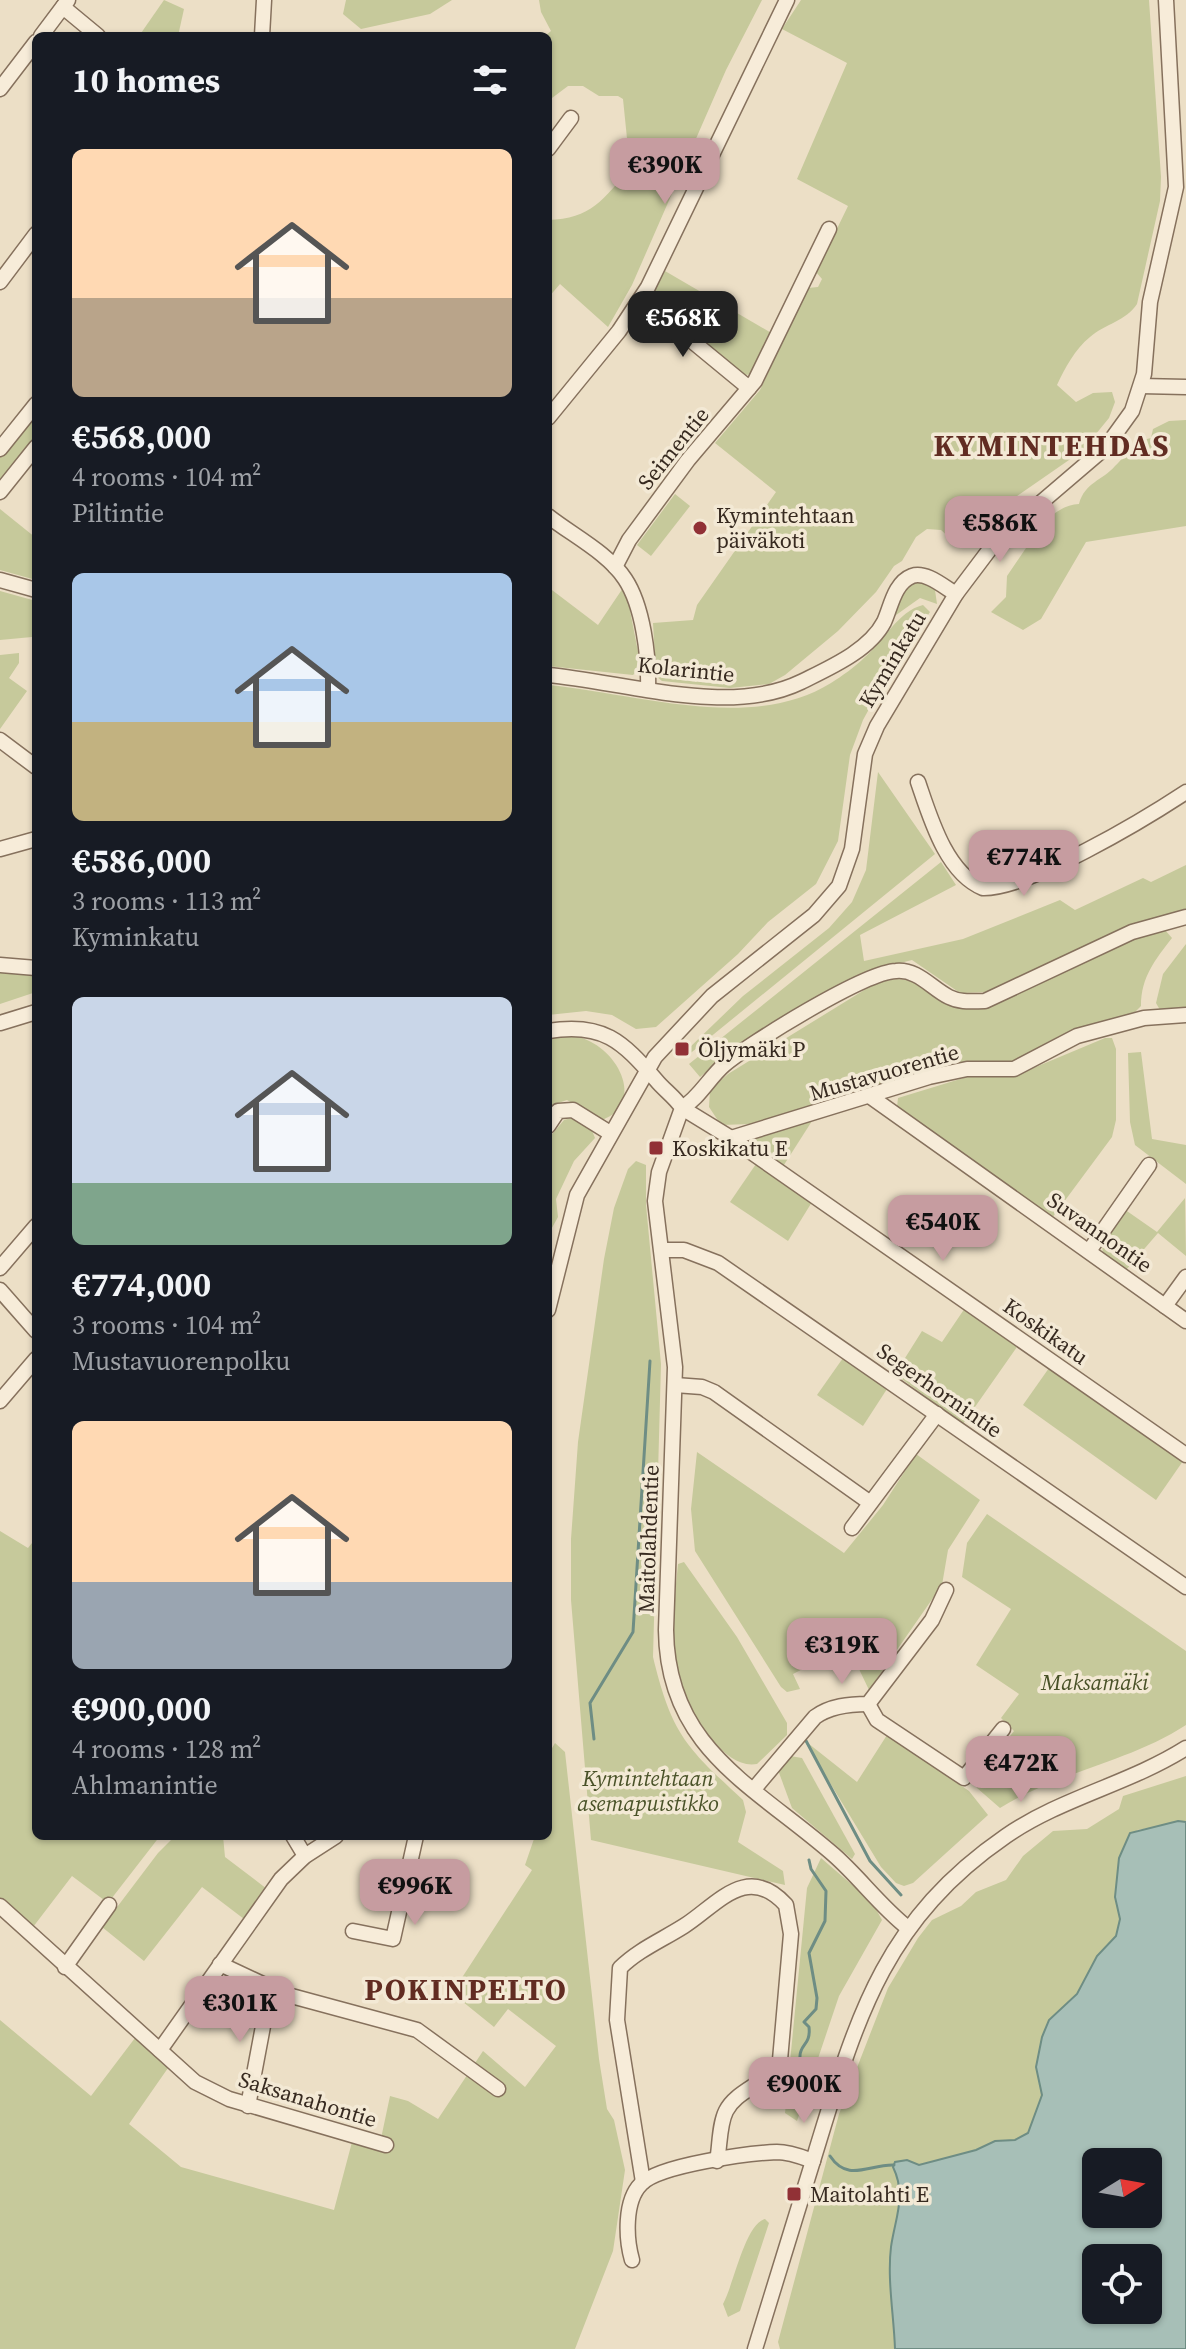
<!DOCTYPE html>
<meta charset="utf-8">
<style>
:root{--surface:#171b24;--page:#242831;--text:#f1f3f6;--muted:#9ea1a6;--accent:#c69ca0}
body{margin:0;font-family:"Source Serif 4",serif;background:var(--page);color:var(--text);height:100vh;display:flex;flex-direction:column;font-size:30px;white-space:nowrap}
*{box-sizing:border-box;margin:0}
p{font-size:26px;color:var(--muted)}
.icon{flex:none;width:44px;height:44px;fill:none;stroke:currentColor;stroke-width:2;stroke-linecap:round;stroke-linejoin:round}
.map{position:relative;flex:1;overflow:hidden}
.details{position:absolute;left:32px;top:32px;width:520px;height:1808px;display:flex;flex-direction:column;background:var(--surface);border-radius:12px;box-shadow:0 2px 6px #0004}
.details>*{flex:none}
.needle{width:52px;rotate:79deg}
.tools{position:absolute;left:1082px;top:2148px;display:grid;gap:16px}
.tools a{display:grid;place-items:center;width:80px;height:80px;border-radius:12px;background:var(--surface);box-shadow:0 2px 6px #0004;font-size:40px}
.price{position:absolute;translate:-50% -68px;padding:0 18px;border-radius:16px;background:var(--accent);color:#111;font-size:26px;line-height:52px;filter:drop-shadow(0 2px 4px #0008)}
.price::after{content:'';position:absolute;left:50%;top:48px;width:24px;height:18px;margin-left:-12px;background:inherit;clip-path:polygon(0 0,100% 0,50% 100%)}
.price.current{background:#222;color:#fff}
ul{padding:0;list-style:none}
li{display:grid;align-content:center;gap:16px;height:424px;padding:0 40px}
li span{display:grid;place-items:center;height:248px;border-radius:12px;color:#555}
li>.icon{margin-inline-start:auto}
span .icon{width:144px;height:144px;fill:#fffc;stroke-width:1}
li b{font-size:34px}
h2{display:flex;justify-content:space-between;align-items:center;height:96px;padding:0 40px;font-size:34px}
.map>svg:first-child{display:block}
.green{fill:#c6c99b}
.water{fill:#a7bfb7;stroke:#6e8d84;stroke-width:2;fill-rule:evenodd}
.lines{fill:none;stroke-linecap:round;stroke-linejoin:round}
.stream{stroke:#6e8d84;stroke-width:3}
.minor-casing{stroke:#86715d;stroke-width:17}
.minor{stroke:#f7ecd9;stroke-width:14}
.poi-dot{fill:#913136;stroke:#f3e9d5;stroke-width:3}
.labels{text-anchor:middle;stroke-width:7;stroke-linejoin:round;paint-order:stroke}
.street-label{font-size:22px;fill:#372a20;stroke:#f3e9d5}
.poi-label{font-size:22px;fill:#372a20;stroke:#f3e9d5;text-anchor:start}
.park-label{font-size:22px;font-style:italic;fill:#495228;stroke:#f3e9d5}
.district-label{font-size:30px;font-weight:bold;letter-spacing:2px;fill:#612c22;stroke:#f3e9d5}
</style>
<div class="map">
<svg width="1186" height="2349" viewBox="0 0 1186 2349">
<rect width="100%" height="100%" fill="#ecdfc6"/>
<!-- green -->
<g class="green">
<path d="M164 0 184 9 178 36H139Z"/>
<path d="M346 0H452L430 14 361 29 343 14Z"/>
<path d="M539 0H762L726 70 632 285 608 327 560 284 548 298V220C591 219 604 199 630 168L623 99 618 96H599L583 86H568L548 101 545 36 551 31 541 12Z"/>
<path d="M801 0H1149L1161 177 1160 201 1137 304C1126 321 1105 324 1090 337 1075 349 1065 368 1057 385L1076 402 1093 393 1112 392 1115 402 1109 418 1082 451 988 516 973 534 963 539 950 538 941 530 927 529 916 537 902 561 894 566 876 592 838 631 785 675 769 684 730 688 662 681 656 676 653 623 693 620 697 605 776 492 715 443 760 390 808 288 818 287 822 279 816 272 848 206 797 179 847 63 782 29Z"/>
<path d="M665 271 773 334 754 374 744 375 650 299Z"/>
<path d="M36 411V438L0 482V457Z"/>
<path d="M1186 420V526L1086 542 1041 619 1023 630 991 612 1006 597 1007 576 1026 548 1023 541C1038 528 1058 504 1079 504 1085 482 1102 481 1115 466 1127 455 1134 441 1151 438L1153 429 1169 421Z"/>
<path d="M675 494 690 506 651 556 637 545Z"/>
<path d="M0 509 36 538V580L0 570Z"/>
<path d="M922 581 935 590 937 604 920 598 889 620 910 582Z"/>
<path d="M625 585 641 667 633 675 548 666V587L598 625Z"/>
<path d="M0 591 36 601 32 637 0 640Z"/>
<path d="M923 605 930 612 891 669 863 720 850 755 838 841 816 884 768 922 738 954 656 1027 636 1029 612 1015 586 1011 548 1015V685C635 693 751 733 831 683 842 676 855 667 865 657 883 642 898 611 923 605Z"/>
<path d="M19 653V663L9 678 27 691 0 729V655Z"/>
<path d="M878 772 935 854 687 1056V1050L743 996 829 928 852 902 866 870Z"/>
<path d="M941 862 956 885 860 935 864 961 963 939 1060 900 1075 910 1143 878 1151 882 1186 865V910L1148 922 987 992 960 993 912 960 865 972 725 1056 700 1077 689 1064Z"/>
<path d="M1165 930 1172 938C1155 960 1141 977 1141 1006L1135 1012 1061 1035 1010 1063 955 1065 750 1124 721 1125 709 1107 710 1090 728 1074 874 984C924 968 916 996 957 1006 973 1010 991 1003 1007 999L1148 933Z"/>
<path d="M1186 944V1009L1160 1010 1156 1003 1163 974Z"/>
<path d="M0 971 36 974V992L0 1004Z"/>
<path d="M574 1036C618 1044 647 1104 602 1120L567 1100 558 1103 548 1117V1038Z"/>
<path d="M1105 1038H1112L1116 1049V1120L1112 1137 1052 1218 897 1107 898 1098 970 1076 1019 1074Z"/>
<path d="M1141 1052 1152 1139 1186 1145V1184L1135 1145 1130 1122 1128 1053Z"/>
<path d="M575 1117 591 1128 595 1138 574 1161 556 1199 558 1217 548 1235V1139L564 1120Z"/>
<path d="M812 1121 782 1168 752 1147V1138Z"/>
<path d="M636 1161 646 1165V1205L661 1364 653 1657C672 1735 686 1747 743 1800L746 1812 738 1842 783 1871 785 1885 591 1840 571 1600V1539L578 1442 604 1259 614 1208 628 1169Z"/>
<path d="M756 1164 812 1202 788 1241 730 1202Z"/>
<path d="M1185 1198 1186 1256 1158 1233 1126 1270 1103 1254 1102 1245 1124 1209 1157 1232Z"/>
<path d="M965 1308 1019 1344 963 1424 895 1374 922 1331 942 1342Z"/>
<path d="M843 1358 887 1389 863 1426 817 1395Z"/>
<path d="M1049 1368 1183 1461 1156 1500 1023 1405Z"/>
<path d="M697 1452 844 1553 883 1505 916 1454 980 1500 948 1550 942 1585 869 1690 848 1646 793 1674 800 1689 787 1692 781 1687 695 1551 691 1509Z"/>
<path d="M987 1514 1186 1651V1725C1129 1762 1058 1772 1000 1808L977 1788 974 1781 1014 1731 1001 1718 1019 1694 976 1665 1011 1609 962 1577 967 1543Z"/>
<path d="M0 1531 28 1548 36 1538V1836H160L108 1903 72 1876 30 1931 0 1898Z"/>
<path d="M684 1562 737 1637 787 1723V1735L757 1764C740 1767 726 1755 715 1743 665 1688 671 1633 678 1564Z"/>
<path d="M887 1735 969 1791 988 1815 913 1883 904 1886 896 1883 881 1867 804 1740 857 1782Z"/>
<path d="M555 1743 565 1752 599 2059 607 2109 614 2120 625 2170 613 2251 575 2349H0V2020L91 2096 135 2038 168 2068 129 2124 181 2167 334 2210 352 2142 379 2148 390 2096 408 2101 438 2119 483 2051 525 2087 556 2046 508 2009 494 2027 452 1993 532 1870 525 1865 535 1836H548V1755Z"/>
<path d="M790 1756 802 1758 855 1854 852 1859 792 1808 778 1770Z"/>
<path d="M1186 1776V1822L1137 1830 1115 1897 1120 1919 1116 1936 1097 1956 1077 1994 1049 2020 1042 2037 1036 2067 1042 2095 1028 2133 1015 2140 995 2141 976 2150 918 2165 907 2160 895 2163 893 2167C907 2196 895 2218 891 2247 887 2279 894 2317 895 2349H780L778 2342 839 2114 888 1988 918 1938 932 1920 961 1906 976 1892 1006 1880 1023 1856 1053 1831 1087 1829 1119 1809 1123 1796Z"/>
<path d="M175 1836H223L225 1857 267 1889 244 1919 202 1887 144 1961 102 1927 158 1853Z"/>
<path d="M821 1858 872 1902 882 1920 839 1996 797 2121 785 2113 807 1888Z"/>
<path d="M765 2219 769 2223 740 2311 728 2317 723 2304C734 2284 745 2224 765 2219Z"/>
</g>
<!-- water -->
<path class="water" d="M1178 1821 1186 1822V2349H895C894 2317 887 2279 891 2247 895 2218 907 2196 893 2167L895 2162 907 2160 919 2165 976 2150 995 2141 1015 2140 1028 2133 1042 2095 1036 2067 1042 2037 1049 2020 1077 1994 1097 1956 1116 1936 1120 1919 1115 1897 1119 1858 1130 1833ZM1096 2162H1148V2214H1096ZM1096 2258H1148V2310H1096Z"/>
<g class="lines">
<!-- stream -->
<g class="stream">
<path d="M804 1737 870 1861 901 1895"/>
<path d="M594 1739 590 1703 633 1632 650 1361"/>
<path d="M803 2113C797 2099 799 2072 800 2056 800 2044 811 2045 809 2027L804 2022 816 2009 817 1998 809 1953 825 1921 826 1891 811 1869 809 1860"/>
<path d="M830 2156C848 2183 869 2164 894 2165"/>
</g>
<!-- minor casing -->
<g class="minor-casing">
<g id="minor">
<path d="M63 7 98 36"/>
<path d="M41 36 68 0"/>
<path d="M262 36 264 0"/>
<path d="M0 89 36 42"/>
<path d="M548 149 571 118"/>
<path d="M0 282 36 234"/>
<path d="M641 299 749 388"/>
<path d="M1141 386 1186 387"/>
<path d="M548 418 619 331 648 287 787 0"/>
<path d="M0 449 36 404"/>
<path d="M0 492 36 447"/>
<path d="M548 516C572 535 608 553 625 579 643 606 649 656 648 688"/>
<path d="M615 567 629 540 688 460 755 381 829 229"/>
<path d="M0 580 36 590"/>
<path d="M548 675C625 682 729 717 801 682 829 668 869 651 884 622 891 607 894 583 912 576 926 571 944 587 956 594"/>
<path d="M0 740 36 767"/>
<path d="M918 782C930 817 946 873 983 888 1029 889 1145 819 1186 792"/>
<path d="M0 849 36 839"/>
<path d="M0 965 36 968"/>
<path d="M0 1023 36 1012"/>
<path d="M548 1031C603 1022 622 1041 656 1080 664 1090 675 1097 682 1108L659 1172 655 1201 675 1367 666 1630C667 1749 755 1786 834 1855 860 1878 881 1907 908 1928"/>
<path d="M871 1097 1186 1321"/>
<path d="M682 1108 731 1138 1186 1455"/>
<path d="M682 1108C699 1098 709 1078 724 1065 750 1043 865 972 896 971 918 969 931 988 949 997 961 1003 973 1001 985 1001L1132 932 1186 917"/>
<path d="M548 1126 558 1111 573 1110 610 1133"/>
<path d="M731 1138 929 1077 967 1069H1014L1077 1036 1144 1018 1186 1015"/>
<path d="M662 1250H684L718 1263 1186 1587"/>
<path d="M1089 1251 1149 1165"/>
<path d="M0 1268 36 1226"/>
<path d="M0 1290 36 1331"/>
<path d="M1165 1306 1186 1277"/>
<path d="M548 1310 577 1195 655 1057 712 996 814 915 839 886 852 849 865 754 877 726 956 594 996 541 1106 447 1132 411 1144 374 1150 302 1176 187 1166 0"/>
<path d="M675 1385 702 1387 714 1392 869 1502"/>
<path d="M0 1401 36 1359"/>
<path d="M852 1528 937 1414"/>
<path d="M868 1704 877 1720 964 1778 1003 1729"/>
<path d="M754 1789 815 1717C830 1706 849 1704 868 1704L932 1620 946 1590"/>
<path d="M293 1836 305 1856"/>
<path d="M0 1906 195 2082 229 2099 386 2145"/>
<path d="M353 1931 393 1939 416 1836"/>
<path d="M220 1964 284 1994 417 2030 498 2089"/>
<path d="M65 1967 109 1905"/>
<path d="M160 2050 281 1879 305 1856 336 1836"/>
<path d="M248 2106 270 1989"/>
<path d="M643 2182 617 2020 620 1968C638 1950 662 1940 684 1926 717 1905 747 1862 786 1905L791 1934 780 2060C769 2084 737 2089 726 2111 719 2125 720 2146 717 2161"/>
<path d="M632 2260C626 2239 624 2201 641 2184 659 2165 750 2153 777 2152 790 2152 802 2157 813 2161"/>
<path d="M755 2349C775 2283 796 2217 816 2151 857 2017 884 1920 1006 1836 1061 1798 1129 1784 1186 1748"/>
</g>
</g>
<!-- minor -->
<use href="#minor" class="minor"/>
</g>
<!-- markers -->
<g class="poi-dot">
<circle cx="700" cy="528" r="8"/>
<rect x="674" y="1041" width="16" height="16" rx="4"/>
<rect x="648" y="1140" width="16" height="16" rx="4"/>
<rect x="786" y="2186" width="16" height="16" rx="4"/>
</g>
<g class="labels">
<!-- street labels -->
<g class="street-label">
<text transform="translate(673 448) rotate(-51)" y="8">Seimentie</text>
<text transform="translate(892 659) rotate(-59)" y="8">Kyminkatu</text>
<text transform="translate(686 669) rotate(6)" y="8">Kolarintie</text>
<text transform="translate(884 1072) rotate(-16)" y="8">Mustavuorentie</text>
<text transform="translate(1100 1232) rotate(35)" y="8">Suvannontie</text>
<text transform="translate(1046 1331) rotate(35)" y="8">Koskikatu</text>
<text transform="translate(940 1390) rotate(35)" y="8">Segerhornintie</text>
<text transform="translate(648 1539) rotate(-88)" y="8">Maitolahdentie</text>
<text transform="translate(308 2099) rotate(17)" y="8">Saksanahontie</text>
</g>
<!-- poi labels -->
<g class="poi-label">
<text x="716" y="523">Kymintehtaan<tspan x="716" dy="25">päiväkoti</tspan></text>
<text x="698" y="1057">Öljymäki P</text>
<text x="672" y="1156">Koskikatu E</text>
<text x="810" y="2202">Maitolahti E</text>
</g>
<!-- park labels -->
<g class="park-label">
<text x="1095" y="1690">Maksamäki</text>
<text x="648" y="1786">Kymintehtaan<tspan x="648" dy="25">asemapuistikko</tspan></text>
</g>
<!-- district labels -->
<g class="district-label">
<text x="1052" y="456">KYMINTEHDAS</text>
<text x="466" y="2000">POKINPELTO</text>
</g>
</g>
</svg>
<div class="tools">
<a><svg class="needle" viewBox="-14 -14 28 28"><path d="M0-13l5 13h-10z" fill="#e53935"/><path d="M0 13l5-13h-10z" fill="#9ea1a6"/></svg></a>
<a><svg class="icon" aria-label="locate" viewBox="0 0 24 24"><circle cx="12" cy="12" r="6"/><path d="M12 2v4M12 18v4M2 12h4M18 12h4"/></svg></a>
</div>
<b class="price" style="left:665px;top:206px">€390K</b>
<b class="price current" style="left:683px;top:359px">€568K</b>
<b class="price" style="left:1000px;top:564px">€586K</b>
<b class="price" style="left:1024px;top:898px">€774K</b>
<b class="price" style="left:943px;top:1263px">€540K</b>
<b class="price" style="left:842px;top:1686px">€319K</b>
<b class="price" style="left:1021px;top:1804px">€472K</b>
<b class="price" style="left:415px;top:1927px">€996K</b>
<b class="price" style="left:240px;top:2044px">€301K</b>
<b class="price" style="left:804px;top:2125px">€900K</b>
<section class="details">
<h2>10 homes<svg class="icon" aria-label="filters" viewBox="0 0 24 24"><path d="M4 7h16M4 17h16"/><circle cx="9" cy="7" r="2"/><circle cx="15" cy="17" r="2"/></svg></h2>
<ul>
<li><span style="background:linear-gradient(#ffd9b3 60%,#b9a48a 0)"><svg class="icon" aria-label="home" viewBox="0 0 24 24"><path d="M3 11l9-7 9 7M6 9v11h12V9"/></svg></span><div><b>€568,000</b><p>4 rooms · 104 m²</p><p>Piltintie</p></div></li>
<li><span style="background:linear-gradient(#a9c7e8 60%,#c2b280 0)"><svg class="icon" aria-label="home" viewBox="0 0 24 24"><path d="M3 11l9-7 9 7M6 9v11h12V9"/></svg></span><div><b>€586,000</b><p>3 rooms · 113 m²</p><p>Kyminkatu</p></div></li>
<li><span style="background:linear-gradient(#c9d6e8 75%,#7fa58c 0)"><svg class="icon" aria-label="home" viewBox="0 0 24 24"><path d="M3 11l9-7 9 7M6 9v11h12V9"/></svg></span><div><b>€774,000</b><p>3 rooms · 104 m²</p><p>Mustavuorenpolku</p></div></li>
<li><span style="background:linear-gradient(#ffd9b3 65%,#9aa5b1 0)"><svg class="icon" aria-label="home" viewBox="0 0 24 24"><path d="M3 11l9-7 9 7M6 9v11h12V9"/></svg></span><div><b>€900,000</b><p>4 rooms · 128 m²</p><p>Ahlmanintie</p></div></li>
</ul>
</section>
</div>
